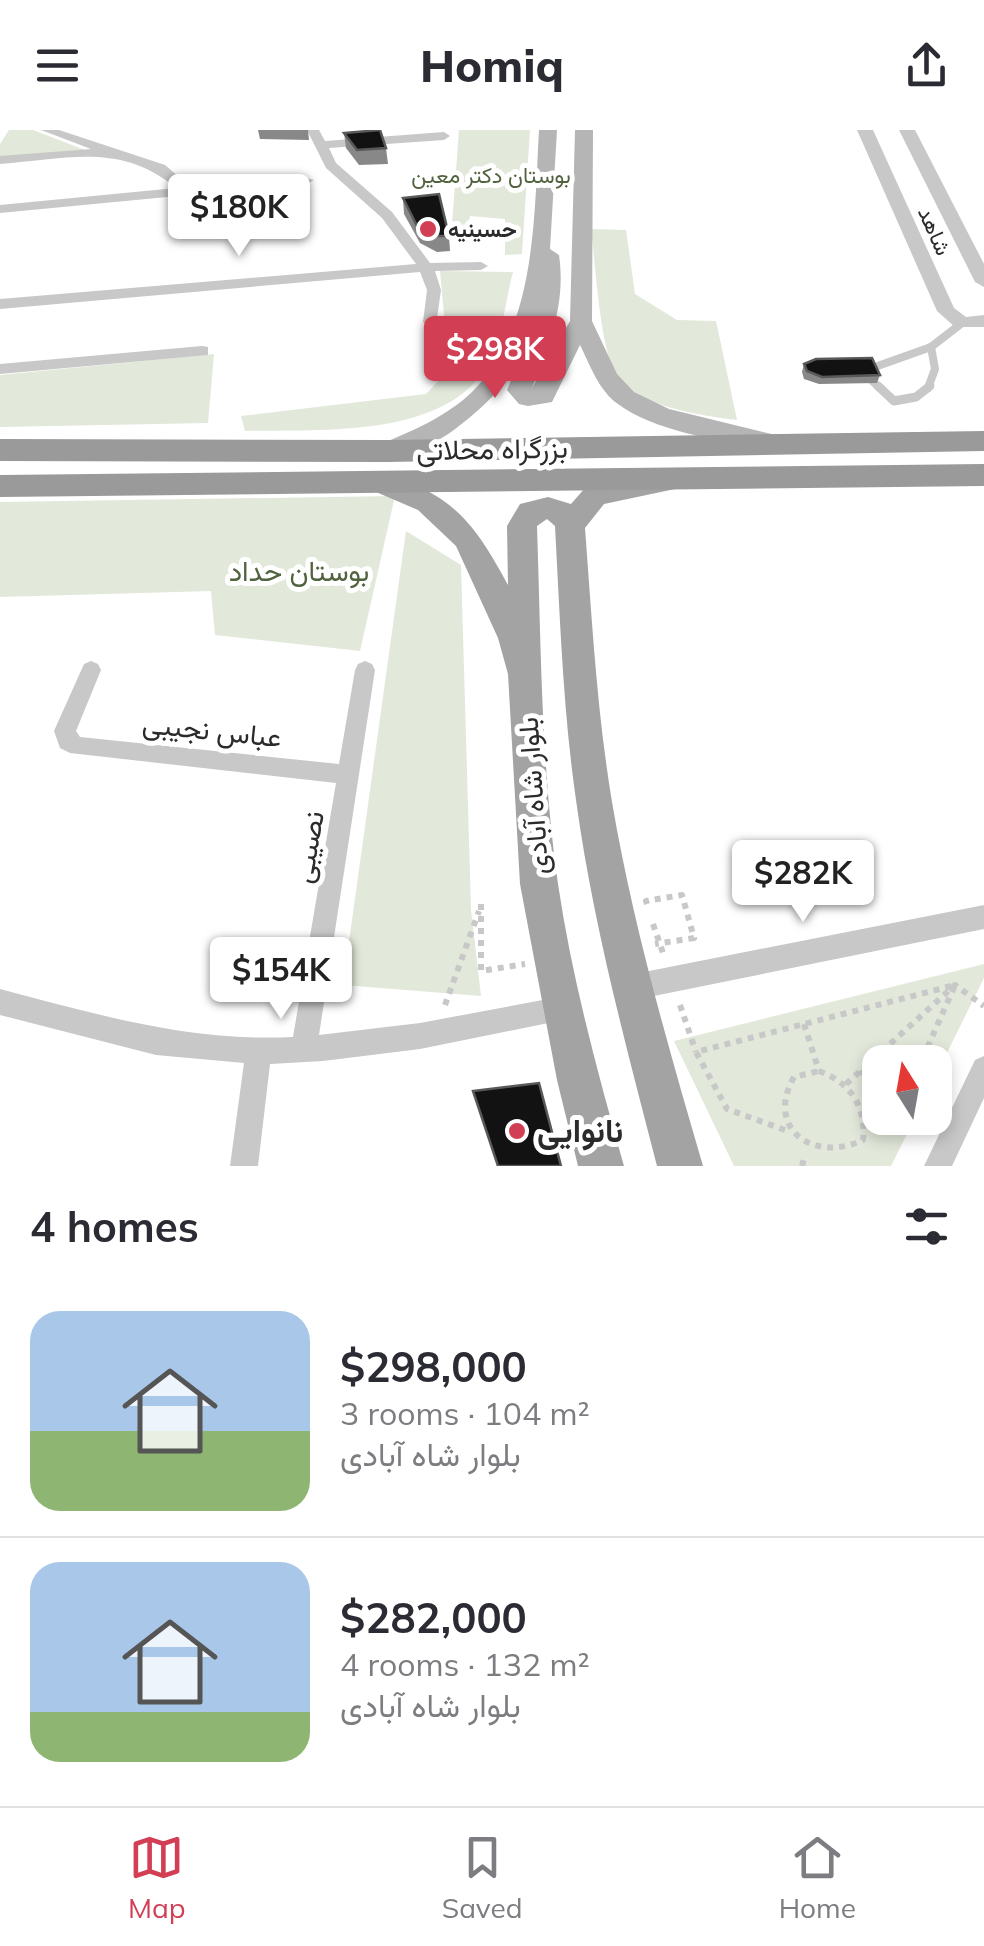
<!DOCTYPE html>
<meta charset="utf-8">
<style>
:root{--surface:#fff;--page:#f7f7f7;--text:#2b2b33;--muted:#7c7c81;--line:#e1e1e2;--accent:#d23e54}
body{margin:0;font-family:Mulish,Vazirmatn,sans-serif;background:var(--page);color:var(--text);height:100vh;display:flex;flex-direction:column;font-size:38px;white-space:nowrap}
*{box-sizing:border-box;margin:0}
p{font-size:32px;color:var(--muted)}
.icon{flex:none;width:55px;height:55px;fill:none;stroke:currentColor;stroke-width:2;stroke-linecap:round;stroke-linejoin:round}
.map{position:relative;height:1036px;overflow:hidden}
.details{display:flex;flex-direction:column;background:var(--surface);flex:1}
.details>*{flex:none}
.needle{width:65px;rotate:349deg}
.fabs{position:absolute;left:862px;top:915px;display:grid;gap:20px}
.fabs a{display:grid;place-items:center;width:90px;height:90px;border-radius:20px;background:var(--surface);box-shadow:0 5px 15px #0003;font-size:50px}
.price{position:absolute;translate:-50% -85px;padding:0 22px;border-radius:10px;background:#fff;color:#222;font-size:32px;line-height:65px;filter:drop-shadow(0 2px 5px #0008)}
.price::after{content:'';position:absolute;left:50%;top:60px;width:30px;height:22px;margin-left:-15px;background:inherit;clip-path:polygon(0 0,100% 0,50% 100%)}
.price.current{background:var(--accent);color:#fff}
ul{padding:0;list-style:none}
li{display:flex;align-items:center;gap:30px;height:250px;padding:0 30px}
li+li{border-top:2px solid var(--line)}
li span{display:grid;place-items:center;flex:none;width:280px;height:200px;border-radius:30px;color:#555}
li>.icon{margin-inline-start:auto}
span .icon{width:120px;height:120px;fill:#fffc;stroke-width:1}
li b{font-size:42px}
h2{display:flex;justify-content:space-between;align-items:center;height:120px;padding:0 30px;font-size:42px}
header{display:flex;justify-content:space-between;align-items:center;height:130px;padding:0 30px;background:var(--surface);font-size:45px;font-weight:800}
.dock{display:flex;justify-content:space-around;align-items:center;height:140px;border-top:2px solid var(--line);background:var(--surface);font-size:28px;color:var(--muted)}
.dock a{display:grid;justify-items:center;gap:5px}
.dock .current{color:var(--accent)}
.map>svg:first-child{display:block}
.green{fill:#e2e8da}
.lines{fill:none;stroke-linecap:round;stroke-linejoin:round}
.path{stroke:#c8c8c8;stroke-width:6;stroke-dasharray:6 6;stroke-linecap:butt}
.service-far1{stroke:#c8c8c8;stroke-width:8}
.service{stroke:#c8c8c8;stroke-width:9}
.minor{fill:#c8c8c8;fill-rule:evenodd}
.tertiary{fill:#c8c8c8;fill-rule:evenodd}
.secondary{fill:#b5b5b5;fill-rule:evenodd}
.primary{fill:#a3a3a3;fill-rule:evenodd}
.trunk{fill:#9a9a9a;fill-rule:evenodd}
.wall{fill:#888}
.building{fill:#121212;stroke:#595959;stroke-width:2.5}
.poi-dot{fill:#d23e54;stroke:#fff;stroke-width:4}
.labels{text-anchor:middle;stroke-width:10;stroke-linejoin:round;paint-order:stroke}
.far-park-label{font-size:22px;fill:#51623e;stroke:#fff}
.far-poi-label{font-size:22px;font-weight:bold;fill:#2b2b2b;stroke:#fff;text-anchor:start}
.far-street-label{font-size:22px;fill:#2b2b2b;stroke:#fff}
.street-label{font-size:28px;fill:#2b2b2b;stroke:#fff}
.park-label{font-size:28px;fill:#51623e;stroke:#fff}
.near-poi-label{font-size:32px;font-weight:bold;fill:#2b2b2b;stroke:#fff;text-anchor:start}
</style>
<header><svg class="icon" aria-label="menu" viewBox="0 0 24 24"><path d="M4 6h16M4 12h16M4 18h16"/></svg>Homiq<svg class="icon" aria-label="share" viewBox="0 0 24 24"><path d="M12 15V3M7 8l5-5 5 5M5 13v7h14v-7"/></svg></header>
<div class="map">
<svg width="984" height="1036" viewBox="0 0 984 1036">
<rect width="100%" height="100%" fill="#fff"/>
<!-- green -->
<g class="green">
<path d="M9 0H33L85 20 0 27V14Z"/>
<path d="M459 0H530L522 124 505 125V89L470 86 466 108H451Z"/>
<path d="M591 99 626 100 635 164 677 190 716 191 737 290C704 286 633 276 616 245 599 213 596 137 591 99Z"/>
<path d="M440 141 513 142C506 168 503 200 492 225 457 310 321 299 245 301L241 286 426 264 445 244 446 206Z"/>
<path d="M214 224 208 293 0 297V245Z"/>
<path d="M395 366 360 521 215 505 211 461 0 467V372Z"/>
<path d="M406 401 461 435 471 780 481 866 343 855Z"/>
<path d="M984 834V848L935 947V932H880V988H915L891 1036H734L674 911Z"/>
</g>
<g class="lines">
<!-- path -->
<g class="path">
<path d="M481 774V841L525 834"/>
<path d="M647 774 646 771 682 765 694 808 655 814"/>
<path d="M653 794 664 826"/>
<path d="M445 875 479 781"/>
<path d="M680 875 696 922"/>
<path d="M804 894 819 941"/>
<path d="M861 940 880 966"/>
<path d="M819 941C851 953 866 976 863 1010 815 1033 764 1000 794 947Z"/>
<path d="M846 954 955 855 984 876"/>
<path d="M785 1000 727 979 696 922 955 855 921 932"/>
<path d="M802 1036 805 1025"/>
</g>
<!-- service-far1 -->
<g class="service-far1">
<path d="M931 217 962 193"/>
<path d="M880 258 868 247 872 238 931 217"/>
<path d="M928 258 935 239 931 217"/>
</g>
<!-- service -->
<path class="service" d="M878 256 894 271 916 267 930 256"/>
<!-- minor -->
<g class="minor">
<path d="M41 0H59L165 35 192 58 252 71 268 68 302 47 314 50 277 74 252 79 188 65 0 83V75L176 58C121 12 67 29 0 34V26L91 19Z"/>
<path d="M307 0H319L325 11 444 2 450 6 444 10 329 18 336 33 392 82 430 133 481 132 488 136 481 140 435 141 441 160 436 195 431 197 423 192 427 160 420 142 0 179V169L416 134 382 88 326 38Z"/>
<path d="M202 216 208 217V225L0 244V234Z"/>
<path d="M91 531 98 534 101 540 76 601 80 607 339 634 355 540 358 534 365 531 372 534 375 540 319 905 420 893 564 866 573 870 577 879 573 888 420 919 323 931 270 934 258 1036H230L244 933 156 925 0 885V859C100 885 188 912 293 907L336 653 70 623 60 618 54 601 84 534Z"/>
<path d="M984 775V799L634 870 625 866 621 857 625 848 634 844Z"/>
<path d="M984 926V968L952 1036H924L975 930Z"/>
</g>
<!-- tertiary -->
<g class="tertiary">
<path d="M857 0H873L954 178 966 187 984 185V197H955L937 181Z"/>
<path d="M899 0H915L984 134V157L975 152Z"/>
</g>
<!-- secondary -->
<path class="secondary" d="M539 0H557L550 119 559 125C566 173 550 214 532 258L570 191 575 0H593L592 191 617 244 634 262 669 279 784 307 788 313 784 319 775 322C728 311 656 303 618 274 599 261 590 235 580 215L552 272 528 276 519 274 507 260 519 232C501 267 420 339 379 327L375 321 379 315C412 301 446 287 472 262 537 197 534 85 539 0Z"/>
<!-- primary -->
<path class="primary" d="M379 342C451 363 473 390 508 455L507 396 520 374 548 367 571 374 585 358 665 342 675 345 679 352 675 359 604 374 585 398C592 490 597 582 612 672 633 795 668 916 703 1036H657C626 916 593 794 576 670 563 580 560 488 555 396L547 389 537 396C541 515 541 636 558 754 572 849 598 944 624 1036H578L557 950 520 754 508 544 498 508 456 416 418 380 369 359 365 352 369 345Z"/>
<!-- trunk -->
<g class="trunk">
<path d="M984 301V321L388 332 0 331V309L388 310Z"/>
<path d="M984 334V356L0 367V345Z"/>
</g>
</g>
<!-- wall -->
<g class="wall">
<path d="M258 0H308L309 10 260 9Z"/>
<path d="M344 3 386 18 388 34 359 35 346 18Z"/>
<path d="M403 68 449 106 450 121 437 122 420 113 404 84Z"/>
<path d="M804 234 880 245 877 253 819 254 804 249 802 242Z"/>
</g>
<!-- building -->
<g class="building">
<path d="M380 0 386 18 357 20 344 3Z"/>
<path d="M439 64 449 106H437L418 98 403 68Z"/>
<path d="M872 228 880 245 822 247 807 241 804 234 816 229Z"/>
<path d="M539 953 561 1036H498L473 961Z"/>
</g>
<!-- markers -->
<g class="poi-dot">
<circle cx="428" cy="99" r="10"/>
<circle cx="517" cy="1001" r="10"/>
</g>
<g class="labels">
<!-- far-park labels -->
<g class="far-park-label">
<text x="491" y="53">بوستان دکتر معین</text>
</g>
<!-- far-poi labels -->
<g class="far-poi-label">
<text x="448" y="107">حسینیه</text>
</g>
<!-- far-street labels -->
<g class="far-street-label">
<text transform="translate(935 101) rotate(66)" y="8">شاهد</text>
</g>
<!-- street labels -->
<g class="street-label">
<text transform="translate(492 319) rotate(-1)" y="10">بزرگراه محلاتی</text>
<text transform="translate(212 600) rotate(6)" y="10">عباس نجیبی</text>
<text transform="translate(533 666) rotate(-94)" y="10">بلوار شاه آبادی</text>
<text transform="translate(308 717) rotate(-80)" y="10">نصیبی</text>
</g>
<!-- park labels -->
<g class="park-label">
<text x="299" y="451">بوستان حداد</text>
</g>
<!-- near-poi labels -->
<g class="near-poi-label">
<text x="537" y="1012">نانوایی</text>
</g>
</g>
</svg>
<div class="fabs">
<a><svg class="needle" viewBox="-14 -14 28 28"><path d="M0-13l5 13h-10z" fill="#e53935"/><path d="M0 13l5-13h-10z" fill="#7c7c81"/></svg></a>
</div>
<b class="price" style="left:239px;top:129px">$180K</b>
<b class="price current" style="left:495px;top:271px">$298K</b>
<b class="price" style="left:803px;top:795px">$282K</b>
<b class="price" style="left:281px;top:892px">$154K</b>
</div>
<section class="details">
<h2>4 homes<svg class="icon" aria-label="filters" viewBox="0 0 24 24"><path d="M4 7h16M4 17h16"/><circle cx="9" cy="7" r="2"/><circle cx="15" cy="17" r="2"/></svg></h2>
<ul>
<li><span style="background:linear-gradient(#a9c7e8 60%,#8fb573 0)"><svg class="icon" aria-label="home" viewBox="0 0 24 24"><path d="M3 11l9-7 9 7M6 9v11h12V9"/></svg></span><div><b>$298,000</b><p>3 rooms · 104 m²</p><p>بلوار شاه آبادی</p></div></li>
<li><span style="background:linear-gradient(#a9c7e8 75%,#8fb573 0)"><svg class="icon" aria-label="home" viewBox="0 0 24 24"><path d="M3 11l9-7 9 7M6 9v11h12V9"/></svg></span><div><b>$282,000</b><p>4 rooms · 132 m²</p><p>بلوار شاه آبادی</p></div></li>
</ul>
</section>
<nav class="dock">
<a class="current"><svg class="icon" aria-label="map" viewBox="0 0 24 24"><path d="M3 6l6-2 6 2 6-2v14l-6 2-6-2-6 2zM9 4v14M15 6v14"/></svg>Map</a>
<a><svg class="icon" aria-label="saved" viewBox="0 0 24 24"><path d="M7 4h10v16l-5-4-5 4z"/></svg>Saved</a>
<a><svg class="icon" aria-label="home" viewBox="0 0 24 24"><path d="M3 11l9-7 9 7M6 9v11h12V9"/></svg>Home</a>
</nav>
